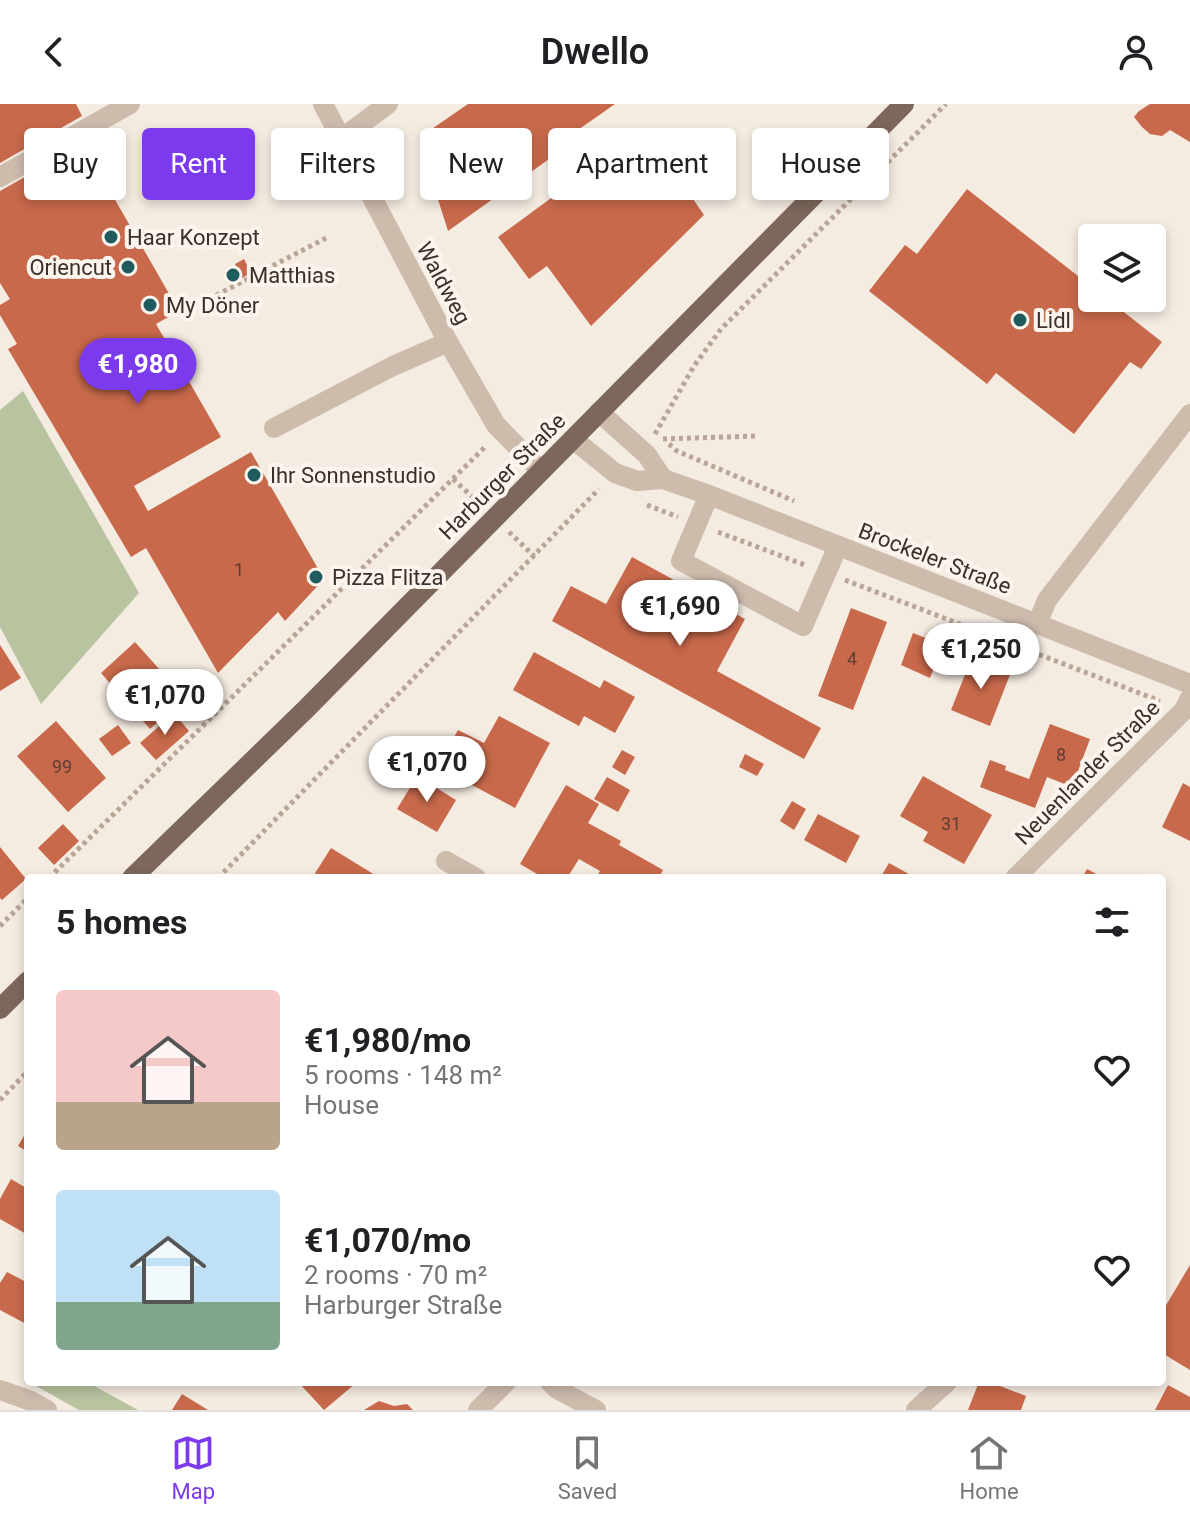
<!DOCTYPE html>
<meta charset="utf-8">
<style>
:root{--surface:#fff;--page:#f2f2f2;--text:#202124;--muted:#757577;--line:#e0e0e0;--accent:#7c3aed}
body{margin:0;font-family:Roboto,sans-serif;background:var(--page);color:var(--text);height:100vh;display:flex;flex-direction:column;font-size:30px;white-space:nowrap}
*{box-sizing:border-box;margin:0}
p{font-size:26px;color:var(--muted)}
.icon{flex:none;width:44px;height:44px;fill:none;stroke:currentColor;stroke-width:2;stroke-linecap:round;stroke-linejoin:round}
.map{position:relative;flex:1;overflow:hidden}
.drawer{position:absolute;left:24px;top:770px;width:1142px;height:512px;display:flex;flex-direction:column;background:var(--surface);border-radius:8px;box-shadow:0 4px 12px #0003}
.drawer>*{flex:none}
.top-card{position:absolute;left:24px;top:24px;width:1142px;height:72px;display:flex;gap:16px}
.tools{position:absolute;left:1078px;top:120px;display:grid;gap:16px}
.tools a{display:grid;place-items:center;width:88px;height:88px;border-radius:8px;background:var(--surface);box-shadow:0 4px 12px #0003;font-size:40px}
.price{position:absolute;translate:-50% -68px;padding:0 18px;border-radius:28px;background:#fff;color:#222;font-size:26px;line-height:52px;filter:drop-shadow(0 2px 4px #0008)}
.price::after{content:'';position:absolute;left:50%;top:48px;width:24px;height:18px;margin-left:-12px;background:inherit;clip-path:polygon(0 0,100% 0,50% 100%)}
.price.current{background:var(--accent);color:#fff}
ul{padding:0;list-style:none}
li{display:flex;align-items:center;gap:24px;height:200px;padding:0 32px}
li span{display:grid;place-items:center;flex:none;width:224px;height:160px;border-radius:8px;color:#555}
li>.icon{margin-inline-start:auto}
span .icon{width:96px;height:96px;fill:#fffc;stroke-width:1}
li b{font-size:34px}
h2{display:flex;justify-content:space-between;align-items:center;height:96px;padding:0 32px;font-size:34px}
.chip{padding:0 28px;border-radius:8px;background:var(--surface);box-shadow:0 4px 12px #0003;font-size:28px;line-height:72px}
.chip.current{background:var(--accent);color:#fff}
header{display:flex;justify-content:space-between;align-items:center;height:104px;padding:0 32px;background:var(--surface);font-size:36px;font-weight:600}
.dock{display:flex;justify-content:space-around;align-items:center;height:112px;border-top:2px solid var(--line);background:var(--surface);font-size:22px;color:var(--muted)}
.dock a{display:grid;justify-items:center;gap:4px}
.dock .current{color:var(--accent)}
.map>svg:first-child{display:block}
.green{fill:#b8c4a0}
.building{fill:#c8694b}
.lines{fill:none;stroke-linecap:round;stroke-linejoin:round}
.path{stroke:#b9a596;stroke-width:5;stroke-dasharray:4 4;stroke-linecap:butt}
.minor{stroke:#cdbbac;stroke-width:20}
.major{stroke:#7d675c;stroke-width:20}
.poi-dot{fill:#1f5a5e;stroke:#fbf5ee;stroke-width:3}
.labels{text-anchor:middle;stroke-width:8;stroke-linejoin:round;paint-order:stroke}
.number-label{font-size:18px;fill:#5e3e33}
.poi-label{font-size:22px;fill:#3b302b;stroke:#fbf5ee;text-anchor:start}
.street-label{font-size:22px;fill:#3b302b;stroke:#fbf5ee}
</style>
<header><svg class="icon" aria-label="back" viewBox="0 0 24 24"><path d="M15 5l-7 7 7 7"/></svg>Dwello<svg class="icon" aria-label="person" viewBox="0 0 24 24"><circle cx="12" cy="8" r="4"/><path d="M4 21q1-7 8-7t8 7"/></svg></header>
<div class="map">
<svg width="1190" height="1306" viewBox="0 0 1190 1306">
<rect width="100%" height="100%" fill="#f4ebe1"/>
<!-- green -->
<g class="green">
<path d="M23 287 139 489 41 600 0 523V306Z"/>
<path d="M29 1278H87L138 1306H79Z"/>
</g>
<!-- building -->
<g class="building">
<path d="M0 0H76L82 12 0 59Z"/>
<path d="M468 0H615L555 42 559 48 448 127 423 48 426 29Z"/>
<path d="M1150 0H1190V38L1170 26 1162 32 1150 30 1142 23 1134 13 1139 7Z"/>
<path d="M645 25 704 111 591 222 547 162 529 175 498 133Z"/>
<path d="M83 40 179 207 156 220 221 333 134 382 148 407 251 348 324 475 285 517 278 508 218 569 146 444 131 453 8 245 17 240 0 211V201L10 195 0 179V87Z"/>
<path d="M967 85 1092 183V194H1106L1162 238 1141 265 1130 258 1074 330 996 269 987 280 869 187 905 141 917 150Z"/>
<path d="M244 155 251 169 242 174 235 160Z"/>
<path d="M233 162 240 176 232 180 225 166Z"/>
<path d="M632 453 745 515 717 567 821 624 804 655 552 517 571 482 606 500Z"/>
<path d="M851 504 887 518 853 606 818 592Z"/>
<path d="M913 529 943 541 930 574 901 561Z"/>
<path d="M135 538 185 594 150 625 101 569Z"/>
<path d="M0 541 21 574 0 587Z"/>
<path d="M534 548 600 584 604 576 635 593 615 629 584 612 579 622 513 586Z"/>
<path d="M972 553 1011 568 990 622 951 606Z"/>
<path d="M174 609 189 627 156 656 140 639Z"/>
<path d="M499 612 550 639 515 704 438 663 458 626 484 639Z"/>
<path d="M56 617 106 674 68 708 17 652Z"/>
<path d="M1050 620 1090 635 1072 683 1047 673 1035 704 980 683 990 656 1006 662 1005 666 1029 675Z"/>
<path d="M118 621 131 639 112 652 99 635Z"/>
<path d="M622 646 635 653 625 671 612 663Z"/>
<path d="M745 650 764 660 757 672 739 663Z"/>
<path d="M417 672 456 696 437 728 397 705Z"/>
<path d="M923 672 992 711 964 760 923 737 928 728 900 712Z"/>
<path d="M607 673 630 686 618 708 594 695Z"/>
<path d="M1183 679 1190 683V737L1162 723Z"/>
<path d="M566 681 599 700 588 719 621 737 619 741 663 766 659 774H596L600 767 579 755 567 774H544L520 760Z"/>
<path d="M792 697 806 705 794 726 780 717Z"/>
<path d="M818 710 860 732 846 759 804 736Z"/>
<path d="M63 720 79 737 54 761 38 744Z"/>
<path d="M0 743 26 775 2 796 0 794Z"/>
<path d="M331 744 375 771 373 774H312Z"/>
<path d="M889 759 916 774H880Z"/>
<path d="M1087 765 1104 774H1082Z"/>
<path d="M28 1025V1048L18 1042Z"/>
<path d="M11 1075 28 1085V1131L0 1115V1095Z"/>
<path d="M1190 1161V1266L1162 1249V1208Z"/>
<path d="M7 1168 28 1179V1221L0 1206V1179Z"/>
<path d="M298 1278H353L355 1280 324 1306Z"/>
<path d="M979 1278H990L1026 1292 1021 1306H968Z"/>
<path d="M1168 1281 1190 1293V1306H1155Z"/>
<path d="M182 1290 208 1306H172Z"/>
<path d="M379 1297 394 1302 407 1300 413 1306H364Z"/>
</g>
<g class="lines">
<!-- path -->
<g class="path">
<path d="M209 195 328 133"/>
<path d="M655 330 694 262 721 225 946 0"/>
<path d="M663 335 756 332"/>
<path d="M669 340 677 347 794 397"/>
<path d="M453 375 479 399"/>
<path d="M647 401 678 413"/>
<path d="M509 428 534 452"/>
<path d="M718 428 805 461"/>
<path d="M845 476 1160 597"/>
<path d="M49 774 486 342"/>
<path d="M218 774 599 385"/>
<path d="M0 822 28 794"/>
<path d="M0 996 28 967"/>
</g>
<!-- minor -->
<g class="minor">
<path d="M323 0 448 238 496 321 541 367"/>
<path d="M341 35 388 0"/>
<path d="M0 73 130 0"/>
<path d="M599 308 647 351 663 375"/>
<path d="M274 324 393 262 448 238"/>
<path d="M573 335 615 369 637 377 663 375 709 391 1190 580"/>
<path d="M709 391 681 457 803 522 838 442"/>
<path d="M1037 520 1047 496 1190 310"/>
<path d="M446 757 476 774"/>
<path d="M1015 774 1184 606 1190 594"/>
<path d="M550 1278 557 1285 596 1306"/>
<path d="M0 1286 31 1297 47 1306"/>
<path d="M478 1306 506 1278"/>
<path d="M916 1306 947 1278"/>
</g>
<!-- major -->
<g class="major">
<path d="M132 774 306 605 904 0"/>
<path d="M0 905 28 877"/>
</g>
</g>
<!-- markers -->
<g class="poi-dot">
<circle cx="111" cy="133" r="8"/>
<circle cx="128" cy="163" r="8"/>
<circle cx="233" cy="171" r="8"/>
<circle cx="150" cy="201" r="8"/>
<circle cx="1020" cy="216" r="8"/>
<circle cx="254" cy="371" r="8"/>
<circle cx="316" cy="473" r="8"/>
</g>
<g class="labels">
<!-- number labels -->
<g class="number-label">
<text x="239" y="472">1</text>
<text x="852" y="561">4</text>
<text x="1061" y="657">8</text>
<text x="62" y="669">99</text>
<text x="951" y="726">31</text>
</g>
<!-- poi labels -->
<g class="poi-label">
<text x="127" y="141">Haar Konzept</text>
<text x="112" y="171" text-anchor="end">Oriencut</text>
<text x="249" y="179">Matthias</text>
<text x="166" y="209">My Döner</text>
<text x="1036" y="224">Lidl</text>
<text x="270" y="379">Ihr Sonnenstudio</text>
<text x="332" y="481">Pizza Flitza</text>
</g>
<!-- street labels -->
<g class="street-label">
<text transform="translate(444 179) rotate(62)" y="8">Waldweg</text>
<text transform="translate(502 372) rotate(-45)" y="8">Harburger Straße</text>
<text transform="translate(935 454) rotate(21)" y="8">Brockeler Straße</text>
<text transform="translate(1087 668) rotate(-45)" y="8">Neuenlander Straße</text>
</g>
</g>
</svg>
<div class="tools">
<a><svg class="icon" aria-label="layers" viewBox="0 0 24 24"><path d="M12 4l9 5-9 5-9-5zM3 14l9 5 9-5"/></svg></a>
</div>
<b class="price current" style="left:138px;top:302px">€1,980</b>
<b class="price" style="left:680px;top:544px">€1,690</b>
<b class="price" style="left:981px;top:587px">€1,250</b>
<b class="price" style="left:165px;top:633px">€1,070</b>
<b class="price" style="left:427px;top:700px">€1,070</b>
<div class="top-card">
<a class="chip">Buy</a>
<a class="chip current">Rent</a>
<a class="chip">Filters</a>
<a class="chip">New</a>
<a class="chip">Apartment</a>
<a class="chip">House</a>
</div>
<section class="drawer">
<h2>5 homes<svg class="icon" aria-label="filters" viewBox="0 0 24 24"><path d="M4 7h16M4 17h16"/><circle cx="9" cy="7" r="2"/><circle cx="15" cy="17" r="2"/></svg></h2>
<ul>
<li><span style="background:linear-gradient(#f6c9c9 70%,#b9a48a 0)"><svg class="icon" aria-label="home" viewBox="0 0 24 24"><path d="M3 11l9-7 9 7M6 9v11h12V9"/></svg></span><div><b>€1,980/mo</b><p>5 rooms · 148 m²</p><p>House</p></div><svg class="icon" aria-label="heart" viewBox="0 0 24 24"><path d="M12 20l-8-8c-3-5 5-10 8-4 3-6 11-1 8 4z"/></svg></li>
<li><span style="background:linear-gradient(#bfe0f5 70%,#7fa58c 0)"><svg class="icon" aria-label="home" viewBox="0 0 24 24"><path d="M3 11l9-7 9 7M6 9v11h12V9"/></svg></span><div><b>€1,070/mo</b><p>2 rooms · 70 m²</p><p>Harburger Straße</p></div><svg class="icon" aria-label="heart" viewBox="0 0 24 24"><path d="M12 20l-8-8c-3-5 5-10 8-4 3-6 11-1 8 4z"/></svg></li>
</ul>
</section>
</div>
<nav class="dock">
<a class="current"><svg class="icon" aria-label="map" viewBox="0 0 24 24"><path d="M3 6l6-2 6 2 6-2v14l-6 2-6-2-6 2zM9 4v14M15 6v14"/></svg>Map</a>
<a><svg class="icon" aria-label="saved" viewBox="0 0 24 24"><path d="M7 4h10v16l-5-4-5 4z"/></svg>Saved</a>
<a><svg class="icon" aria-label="home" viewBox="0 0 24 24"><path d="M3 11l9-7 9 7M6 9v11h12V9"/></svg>Home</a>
</nav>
